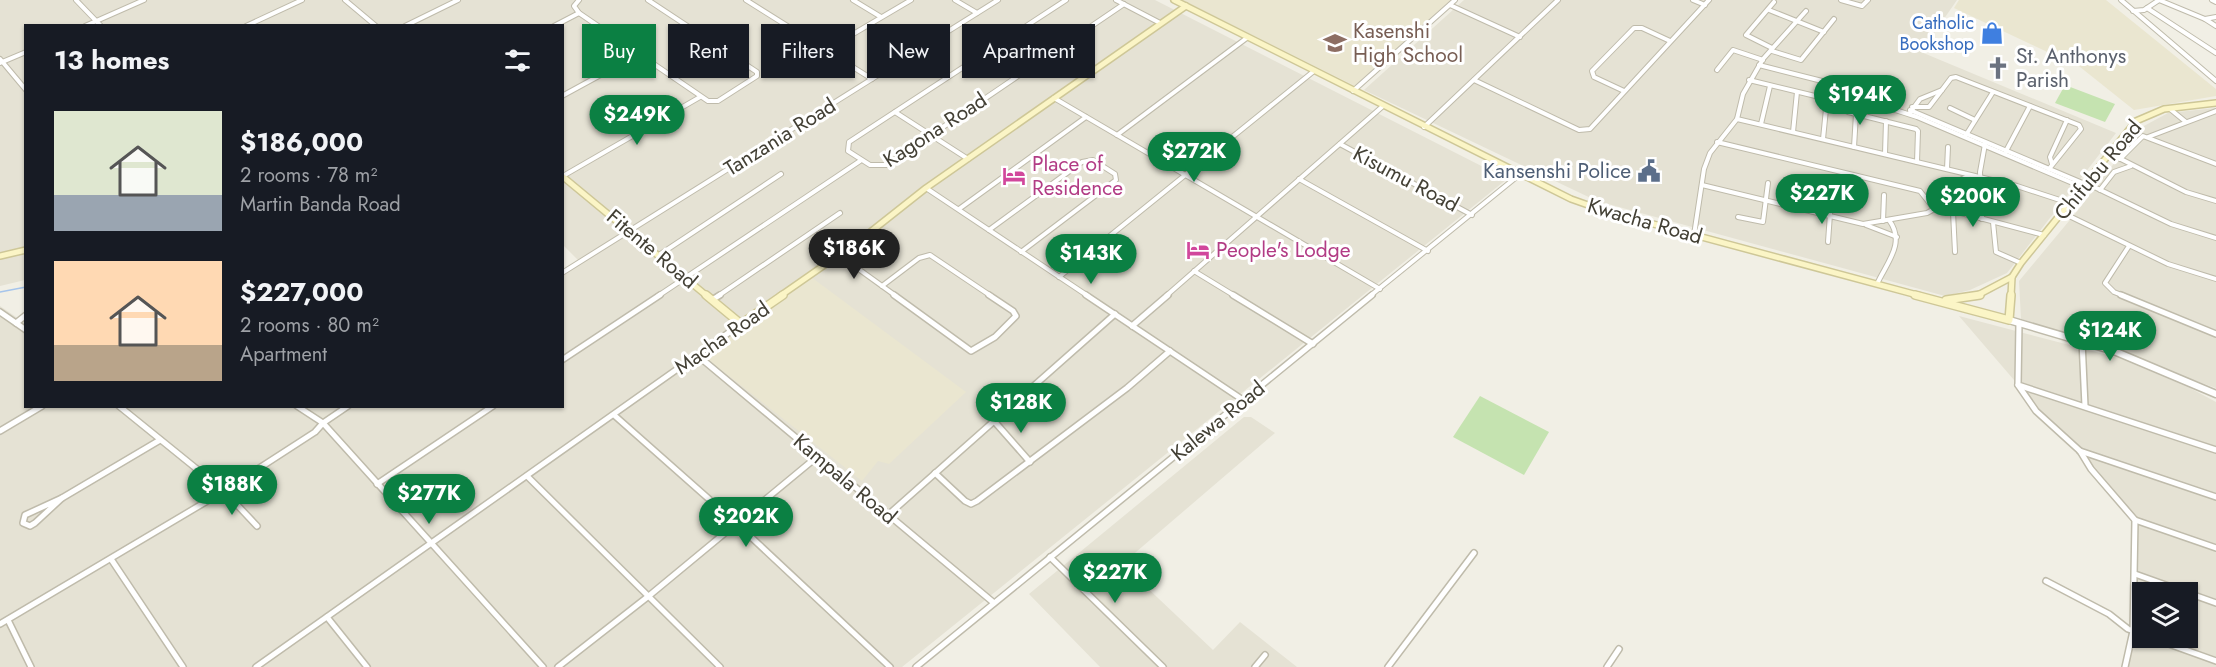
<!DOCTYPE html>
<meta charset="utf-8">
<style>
:root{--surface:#171b24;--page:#242831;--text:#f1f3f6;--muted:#9ea1a6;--accent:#0b8043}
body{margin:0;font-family:Jost,sans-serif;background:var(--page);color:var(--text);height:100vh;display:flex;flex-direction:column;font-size:22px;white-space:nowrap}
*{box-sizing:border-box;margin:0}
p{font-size:20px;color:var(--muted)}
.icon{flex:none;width:33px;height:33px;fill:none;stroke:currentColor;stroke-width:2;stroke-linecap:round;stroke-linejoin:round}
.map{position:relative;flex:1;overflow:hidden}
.panel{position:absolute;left:24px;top:24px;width:540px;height:384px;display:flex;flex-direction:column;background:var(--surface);border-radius:0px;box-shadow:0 2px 4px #0004}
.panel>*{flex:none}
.hud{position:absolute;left:582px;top:24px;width:570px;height:54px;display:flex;gap:12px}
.buttons{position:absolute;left:2132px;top:582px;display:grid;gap:12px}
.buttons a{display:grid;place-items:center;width:66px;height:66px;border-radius:0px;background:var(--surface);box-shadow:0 2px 4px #0004;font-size:30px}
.price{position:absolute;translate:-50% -51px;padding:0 14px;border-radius:21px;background:var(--accent);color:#fff;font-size:20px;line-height:39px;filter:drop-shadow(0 2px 3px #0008)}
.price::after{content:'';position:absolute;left:50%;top:36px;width:18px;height:14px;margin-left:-9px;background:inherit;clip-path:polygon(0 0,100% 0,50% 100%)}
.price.current{background:#222;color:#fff}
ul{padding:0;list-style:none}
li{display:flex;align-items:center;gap:18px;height:150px;padding:0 30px}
li span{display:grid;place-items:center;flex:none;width:168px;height:120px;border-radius:0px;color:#555}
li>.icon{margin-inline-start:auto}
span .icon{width:72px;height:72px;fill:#fffc;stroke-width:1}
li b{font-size:26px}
h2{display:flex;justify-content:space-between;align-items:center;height:72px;padding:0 30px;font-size:26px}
.tag{padding:0 21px;border-radius:0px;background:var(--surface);box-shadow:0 2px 4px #0004;font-size:21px;line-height:54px}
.tag.current{background:var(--accent);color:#fff}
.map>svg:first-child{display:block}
.residential{fill:#e5e2d4;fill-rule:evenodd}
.education{fill:#eae6d0}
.green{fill:#c5e3b0}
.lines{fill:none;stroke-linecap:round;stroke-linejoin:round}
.stream{stroke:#a5c4eb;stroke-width:1.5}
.minor-far1-casing{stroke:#bfbbab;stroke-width:6}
.minor-casing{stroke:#bfbbab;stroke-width:8}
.tertiary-casing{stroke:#bfbbab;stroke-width:9}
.secondary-far1-casing{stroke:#cec797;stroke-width:8}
.secondary-casing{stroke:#cec797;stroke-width:10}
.minor-far1{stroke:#fff;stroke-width:4}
.minor{stroke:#fff;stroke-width:5}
.tertiary{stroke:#fff;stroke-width:6}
.secondary-far1{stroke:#fbf5c6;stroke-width:5}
.secondary{stroke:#fbf5c6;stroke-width:7}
.labels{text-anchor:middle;stroke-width:6;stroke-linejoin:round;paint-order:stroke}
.far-shop-label{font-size:18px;fill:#366cbe;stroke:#fff;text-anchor:end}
.education-label{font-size:21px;fill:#785e54;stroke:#fff;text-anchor:start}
.worship-label{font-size:21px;fill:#5b616d;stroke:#fff;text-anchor:start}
.street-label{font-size:21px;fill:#434035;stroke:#fff}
.hotel-label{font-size:21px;fill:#b23c85;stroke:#fff;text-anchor:start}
.service-label{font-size:21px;fill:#4e5e75;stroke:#fff;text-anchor:end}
</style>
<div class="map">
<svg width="2216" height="667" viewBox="0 0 2216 667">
<rect width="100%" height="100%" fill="#f1efe5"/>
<!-- residential -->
<g class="residential">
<path d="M0 0H1155L1507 179 902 667H0V306L19 319 25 314 26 406H562L563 270 578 260 563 245 562 26H26L25 280 0 286Z"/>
<path d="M1464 0H1957L1921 52 2116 133 2007 273 1970 290 1945 296 1597 201 1364 90Z"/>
<path d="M2216 108V388L2021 319 2019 281 2079 209 2142 127 2168 113Z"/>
<path d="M1959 316 2119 358 2190 388 2216 402V667H2126L2138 524ZM2142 592H2187V638H2142Z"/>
<path d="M1244 417H1251L1275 433 1122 564 1213 650 1240 622 1297 667H1100L1029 594Z"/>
</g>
<!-- education -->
<g class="education">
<path d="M1182 0H1451L1355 86Z"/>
<path d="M1959 0H2106L2216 89V96L2134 110 2065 55 2058 57 1954 8Z"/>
<path d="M811 277 966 392 889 464 878 461 862 481 705 357 707 351Z"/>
</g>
<!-- green -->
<g class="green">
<path d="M2065 85 2115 104 2105 122 2055 103Z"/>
<path d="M1480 396 1549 432 1524 475 1453 437Z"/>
</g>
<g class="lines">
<!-- stream -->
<path class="stream" d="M0 292 26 287"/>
<!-- minor-far1 casing -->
<g class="minor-far1-casing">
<g id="minor-far1">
<path d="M76 0 101 26"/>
<path d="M345 0 376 26"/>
<path d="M579 0 574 6 579 13 708 101H718L757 76V72L648 0"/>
<path d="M746 0 872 79"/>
<path d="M853 0 881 17"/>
<path d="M955 0 977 13"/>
<path d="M1066 0 849 142 848 151 870 165H887L1124 4"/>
<path d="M1116 0 1160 23"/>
<path d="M1693 0 1705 5"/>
<path d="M1841 0 1862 6 1868 0"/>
<path d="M2121 0 2216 81"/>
<path d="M2159 0 2205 19 2216 26"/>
<path d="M2212 0 2216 2"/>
<path d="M1450 5 1520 37"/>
<path d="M2147 8 2216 53"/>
<path d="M1769 10 1824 32"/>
<path d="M2133 11 2144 10 2159 0"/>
<path d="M2205 19 2216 17"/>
<path d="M85 26 144 0"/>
<path d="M246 26 302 0"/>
<path d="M405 26 458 0"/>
<path d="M554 26 579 13"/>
<path d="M1772 48 1746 35 1774 2"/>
<path d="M826 50 911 0"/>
<path d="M1772 51 1801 60 1834 19"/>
<path d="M0 59 26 90"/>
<path d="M0 63 26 52"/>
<path d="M1759 65 1826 82"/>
<path d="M1717 70 1733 50 1763 60"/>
<path d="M1474 80 1579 130 1590 129 1709 0"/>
<path d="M1749 80 1840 102"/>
<path d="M1353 91 1455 0"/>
<path d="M1624 91 1594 77 1592 71 1634 28H1642L1670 41"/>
<path d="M562 96 639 54"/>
<path d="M1054 98 1380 289"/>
<path d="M1912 107H1929L1942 90"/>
<path d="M1950 108 1975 120"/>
<path d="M2170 109 2186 122"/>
<path d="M1910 110 2085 184"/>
<path d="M895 112 968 159"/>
<path d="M1909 114 1920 99 1942 90 1951 78 1956 77 2079 125 2081 129 2049 169"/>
<path d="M1737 119 2017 186 2069 203"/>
<path d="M1761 124 1770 86"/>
<path d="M1424 127 1558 0"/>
<path d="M1793 132 1797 92"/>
<path d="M1117 135 1248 37"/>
<path d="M1966 135 1993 92"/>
<path d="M2148 137 2216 111"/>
<path d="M1823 139 1827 99"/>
<path d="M1717 142 1920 191 1931 205 2044 235"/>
<path d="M1340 144 1472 215"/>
<path d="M1854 147 1856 114"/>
<path d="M2006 151 2030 106"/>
<path d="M2109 153 2186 192 2216 201"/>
<path d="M1885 154 1886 121"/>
<path d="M2120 159 2143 136 2216 164"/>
<path d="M1917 162 1918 131 1916 129 1848 112 1841 107V96L1855 97 1917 117 2082 187"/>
<path d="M2052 164 2050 157 2067 120"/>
<path d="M1947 169 1948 147"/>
<path d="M563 176 700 97"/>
<path d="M1299 179 1428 251"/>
<path d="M2086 183 2171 224 2216 238"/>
<path d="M1702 185 1863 224 1927 213 1938 207"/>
<path d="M926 188 1088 296"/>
<path d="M2100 190 2114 172 2131 166"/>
<path d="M959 209 1086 117"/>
<path d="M1950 211V193L1953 184 1968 176"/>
<path d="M1953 212 1955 252"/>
<path d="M2061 212 2168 264 2216 279"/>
<path d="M1738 217 1763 222 1768 183"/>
<path d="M1982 219 1980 172 1985 144"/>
<path d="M1883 221 1884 195"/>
<path d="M1993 222 1996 252 2021 263"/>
<path d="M1866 225 1897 237"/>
<path d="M989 230 1082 162 1093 160 1115 174 1116 180 1021 252"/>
<path d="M1694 235 1704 169 1710 153 1737 119 1743 94 1763 59 1806 11"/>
<path d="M1828 242 1831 200"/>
<path d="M659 255 781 174"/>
<path d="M839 255 896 296"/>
<path d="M1194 271 1235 296"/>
<path d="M562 273 998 0"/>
<path d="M1059 277 1314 71"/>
<path d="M1877 284C1887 262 1906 243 1889 220"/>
<path d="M882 286 919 258 930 255 991 296"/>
<path d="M658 296 860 161"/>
<path d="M718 296 840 213"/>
<path d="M1166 296 1383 106"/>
<path d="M1370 296 1519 175"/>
<path d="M2124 296 2114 292 2105 283 2129 246"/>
</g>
</g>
<!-- minor casing -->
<g class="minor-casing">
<g id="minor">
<path d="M894 295 971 351 995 337 1016 316 1013 311 989 295"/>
<path d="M1086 295 1243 400"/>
<path d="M1233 295 1313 344"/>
<path d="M2121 295 2216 334"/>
<path d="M712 300 720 295"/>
<path d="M0 312 26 330"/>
<path d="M16 323 26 315"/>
<path d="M2019 323 2018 385 2216 450"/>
<path d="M1132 326 1168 295"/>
<path d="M2082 341 2085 406"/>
<path d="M697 355 994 603"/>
<path d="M562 360 660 295"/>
<path d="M2018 385 2036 411 2080 451 2091 469 2135 520 2133 631 2125 667"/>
<path d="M119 406 224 491 257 526"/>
<path d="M297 406 323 423 543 667"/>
<path d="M614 415 736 523 890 667"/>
<path d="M994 421 1030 462"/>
<path d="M0 431 42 406"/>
<path d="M2080 451 2216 497"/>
<path d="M935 473 965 501 971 504 977 501 1127 388 1170 351"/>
<path d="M527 476 720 667"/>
<path d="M377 484 493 406"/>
<path d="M62 498 35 523 30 526 23 523 25 515Z"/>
<path d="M62 498 160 440"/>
<path d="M888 515 1115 314"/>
<path d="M2135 520 2216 548"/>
<path d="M1050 557 1163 667"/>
<path d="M111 559 183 667"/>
<path d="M2135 574 2216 603"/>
<path d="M2046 581 2109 614 2128 629 2142 634"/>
<path d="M327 617 367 667"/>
<path d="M8 620 31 667"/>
<path d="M0 624 224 491 315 432 323 423 348 406"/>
<path d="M2152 638 2216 661"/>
<path d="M256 667 741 324"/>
<path d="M558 667 650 595 818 456"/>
<path d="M916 667 1372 295"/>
<path d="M1255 667 1265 655"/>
<path d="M1388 667 1474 553"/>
<path d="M1607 667 1619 649"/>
</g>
</g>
<!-- tertiary casing -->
<g class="tertiary-casing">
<path id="tertiary" d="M2009 320 2114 351 2216 394"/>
</g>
<!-- secondary-far1 casing -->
<g class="secondary-far1-casing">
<g id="secondary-far1">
<path d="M1174 0 1571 199 1605 211 1921 296"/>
<path d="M562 176 707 296"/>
<path d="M0 256 26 250"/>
<path d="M780 296 859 241 926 188 1186 6"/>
<path d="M1976 296 2012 277"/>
<path d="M2011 296 2012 277 2021 263 2136 121 2164 109 2216 103"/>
</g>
</g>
<!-- secondary casing -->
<g class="secondary-casing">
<g id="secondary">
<path d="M706 295 741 324 783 295"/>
<path d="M1915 295 2009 320 2011 295"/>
<path d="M1946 300 1980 295"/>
</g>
</g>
<!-- minor-far1 -->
<use href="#minor-far1" class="minor-far1"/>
<!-- minor -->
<use href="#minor" class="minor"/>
<!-- tertiary -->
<use href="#tertiary" class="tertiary"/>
<!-- secondary-far1 -->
<use href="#secondary-far1" class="secondary-far1"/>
<!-- secondary -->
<use href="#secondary" class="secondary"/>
</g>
<!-- icons -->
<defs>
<g id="shop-bare" transform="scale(1.8)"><path d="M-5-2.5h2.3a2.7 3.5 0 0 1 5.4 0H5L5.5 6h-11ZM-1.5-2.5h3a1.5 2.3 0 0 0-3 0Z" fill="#3f7fe0" stroke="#fff" stroke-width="2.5" paint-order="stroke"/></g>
<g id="school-bare" transform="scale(1.8)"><path d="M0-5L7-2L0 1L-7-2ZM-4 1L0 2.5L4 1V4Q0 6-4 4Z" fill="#8d6e63" stroke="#fff" stroke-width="2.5" paint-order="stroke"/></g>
<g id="church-bare" transform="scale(1.8)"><path d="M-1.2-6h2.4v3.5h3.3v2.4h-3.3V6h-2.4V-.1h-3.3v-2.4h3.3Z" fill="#6b7280" stroke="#fff" stroke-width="2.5" paint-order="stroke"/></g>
<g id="civic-bare" transform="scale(1.8)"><path d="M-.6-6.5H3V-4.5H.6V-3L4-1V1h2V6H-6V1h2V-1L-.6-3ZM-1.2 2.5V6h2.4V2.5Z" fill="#5c6f8a" stroke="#fff" stroke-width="2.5" paint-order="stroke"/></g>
<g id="hotel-bare" transform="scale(1.8)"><path d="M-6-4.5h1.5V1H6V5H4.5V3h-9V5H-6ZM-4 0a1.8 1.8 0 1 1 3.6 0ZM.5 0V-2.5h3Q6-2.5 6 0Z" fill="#d1479c" stroke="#fff" stroke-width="2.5" paint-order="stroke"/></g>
</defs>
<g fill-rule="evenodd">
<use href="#shop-bare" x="1992" y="33"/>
<use href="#school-bare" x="1335" y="43"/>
<use href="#church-bare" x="1998" y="68"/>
<use href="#civic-bare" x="1649" y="171"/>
<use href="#hotel-bare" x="1014" y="176"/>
<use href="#hotel-bare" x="1198" y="250"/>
</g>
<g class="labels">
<!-- far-shop labels -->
<g class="far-shop-label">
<text x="1974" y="29">Catholic<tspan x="1974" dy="21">Bookshop</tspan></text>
</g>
<!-- education labels -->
<g class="education-label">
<text x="1353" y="38">Kasenshi<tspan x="1353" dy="24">High School</tspan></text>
</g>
<!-- worship labels -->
<g class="worship-label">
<text x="2016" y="63">St. Anthonys<tspan x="2016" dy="24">Parish</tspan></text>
</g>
<!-- street labels -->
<g class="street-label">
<text transform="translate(935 130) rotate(-33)" y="7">Kagona Road</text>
<text transform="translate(780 137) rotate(-32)" y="7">Tanzania Road</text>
<text transform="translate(2098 170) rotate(-50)" y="7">Chifubu Road</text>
<text transform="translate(1406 179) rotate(28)" y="7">Kisumu Road</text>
<text transform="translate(1645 221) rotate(16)" y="7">Kwacha Road</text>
<text transform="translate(652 249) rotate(40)" y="7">Fitente Road</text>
<text transform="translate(722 338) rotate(-35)" y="7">Macha Road</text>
<text transform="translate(1218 421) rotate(-39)" y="7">Kalewa Road</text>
<text transform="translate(845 479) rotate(40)" y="7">Kampala Road</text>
</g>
<!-- hotel labels -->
<g class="hotel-label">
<text x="1032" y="171">Place of<tspan x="1032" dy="24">Residence</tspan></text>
<text x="1216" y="257">People's Lodge</text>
</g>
<!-- service labels -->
<g class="service-label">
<text x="1631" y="178">Kansenshi Police</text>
</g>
</g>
</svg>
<div class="buttons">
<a><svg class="icon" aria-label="layers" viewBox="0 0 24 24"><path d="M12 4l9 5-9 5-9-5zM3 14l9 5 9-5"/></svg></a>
</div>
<b class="price" style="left:1860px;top:126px">$194K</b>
<b class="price" style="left:637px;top:146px">$249K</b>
<b class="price" style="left:1194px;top:183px">$272K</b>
<b class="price" style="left:1822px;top:225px">$227K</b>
<b class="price" style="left:1973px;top:228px">$200K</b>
<b class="price current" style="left:854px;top:280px">$186K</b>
<b class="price" style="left:1091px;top:285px">$143K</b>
<b class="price" style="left:2110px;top:362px">$124K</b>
<b class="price" style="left:1021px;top:434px">$128K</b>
<b class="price" style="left:232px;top:516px">$188K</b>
<b class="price" style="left:429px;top:525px">$277K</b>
<b class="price" style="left:746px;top:548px">$202K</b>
<b class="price" style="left:1115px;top:604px">$227K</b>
<div class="hud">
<a class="tag current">Buy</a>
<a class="tag">Rent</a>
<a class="tag">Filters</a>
<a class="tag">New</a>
<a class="tag">Apartment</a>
</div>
<section class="panel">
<h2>13 homes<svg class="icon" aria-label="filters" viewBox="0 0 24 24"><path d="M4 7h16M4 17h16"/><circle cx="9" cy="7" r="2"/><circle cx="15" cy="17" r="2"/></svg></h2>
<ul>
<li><span style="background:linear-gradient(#dfe7d0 70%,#9aa5b1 0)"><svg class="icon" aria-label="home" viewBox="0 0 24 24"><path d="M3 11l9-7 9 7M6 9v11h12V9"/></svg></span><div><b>$186,000</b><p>2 rooms · 78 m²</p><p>Martin Banda Road</p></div></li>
<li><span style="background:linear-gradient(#ffd9b3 70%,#b9a48a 0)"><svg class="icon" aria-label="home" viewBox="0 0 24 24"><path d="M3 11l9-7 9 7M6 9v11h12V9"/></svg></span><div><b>$227,000</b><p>2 rooms · 80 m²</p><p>Apartment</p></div></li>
</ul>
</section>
</div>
